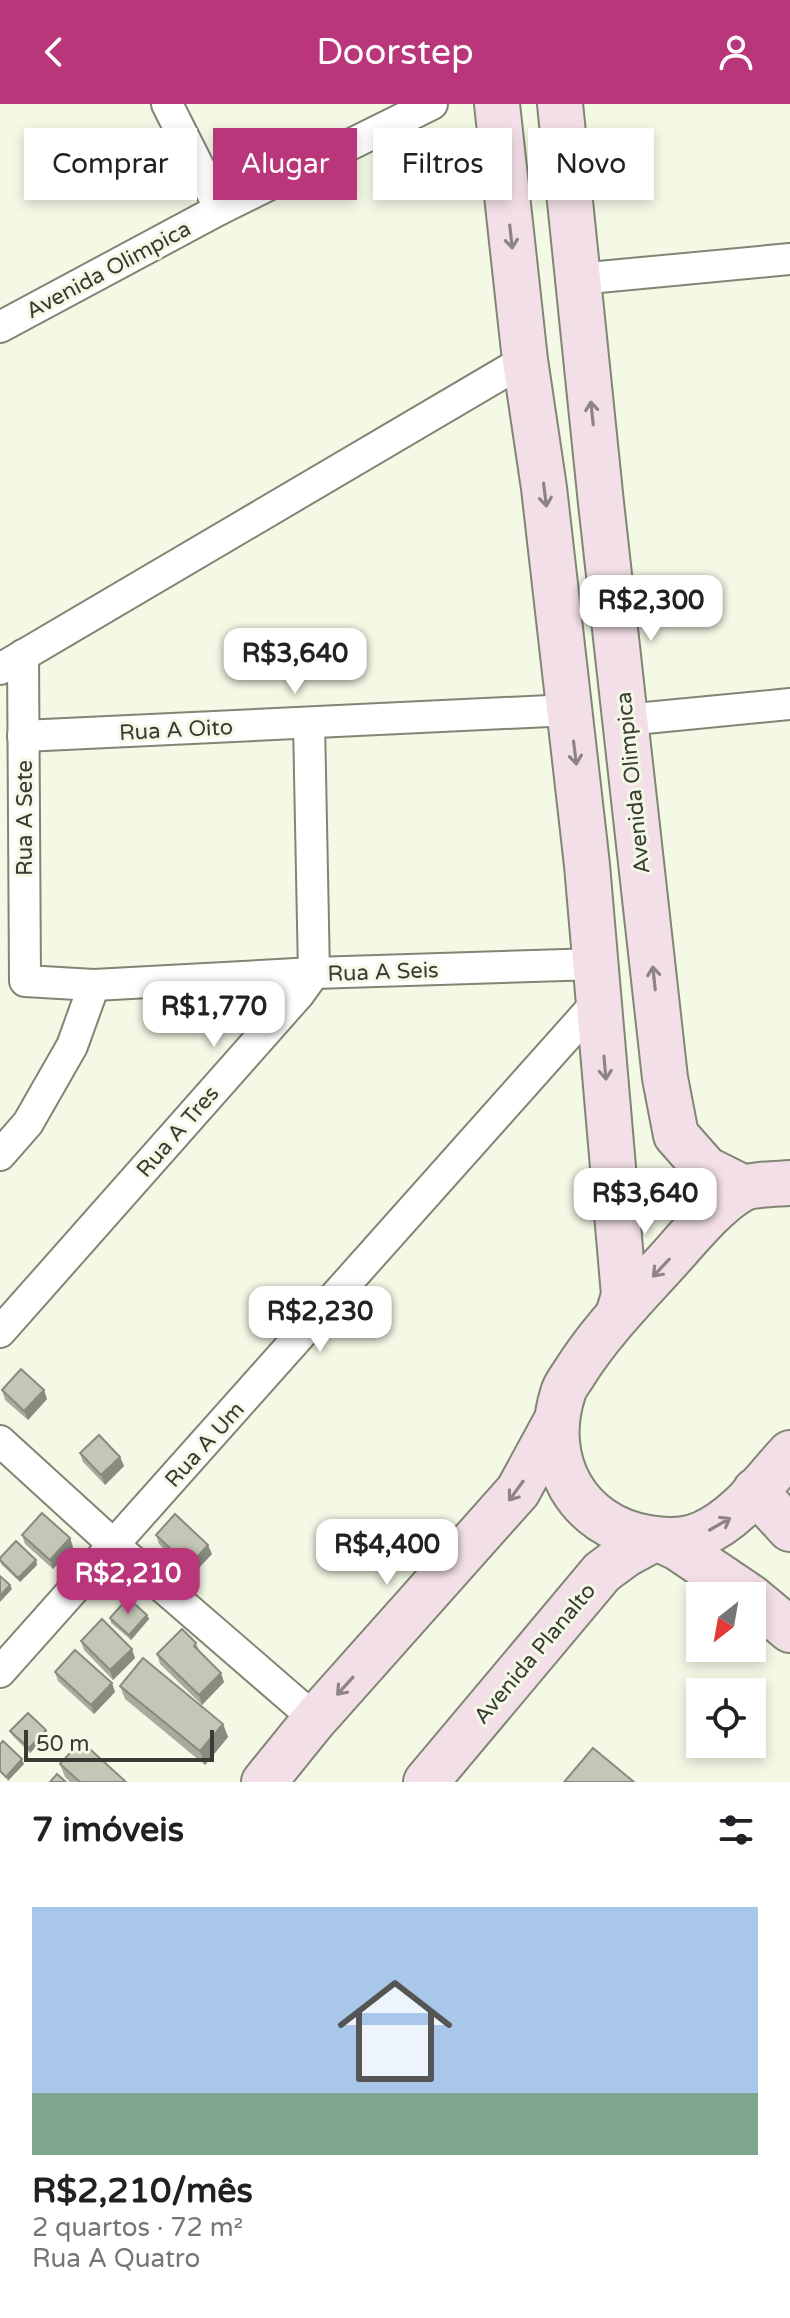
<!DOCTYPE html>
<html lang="pt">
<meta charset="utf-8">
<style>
:root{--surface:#fff;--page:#f6f6f6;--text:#202124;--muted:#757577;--accent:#ba367a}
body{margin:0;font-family:"Varela Round",sans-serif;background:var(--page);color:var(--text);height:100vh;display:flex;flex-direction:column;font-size:30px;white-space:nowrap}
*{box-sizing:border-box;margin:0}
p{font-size:26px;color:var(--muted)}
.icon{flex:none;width:44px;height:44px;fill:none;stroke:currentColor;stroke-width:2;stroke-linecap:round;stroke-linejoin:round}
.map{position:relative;height:1678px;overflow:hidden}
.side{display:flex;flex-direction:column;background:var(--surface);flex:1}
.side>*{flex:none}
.hud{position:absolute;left:24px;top:24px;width:742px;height:72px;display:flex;gap:16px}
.needle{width:52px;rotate:211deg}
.fabs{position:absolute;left:686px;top:1478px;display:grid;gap:16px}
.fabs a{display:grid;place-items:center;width:80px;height:80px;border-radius:0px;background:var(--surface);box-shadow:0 4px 12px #0003;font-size:40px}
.scale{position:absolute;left:24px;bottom:20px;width:190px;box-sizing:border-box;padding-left:8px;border:4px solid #393b34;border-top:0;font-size:22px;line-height:28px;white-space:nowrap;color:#393b34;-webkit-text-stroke:6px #f3f9e5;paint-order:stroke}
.price{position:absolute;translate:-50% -68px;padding:0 18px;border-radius:16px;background:#fff;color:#222;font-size:26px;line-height:52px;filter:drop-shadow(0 2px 4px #0008)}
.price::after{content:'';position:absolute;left:50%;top:48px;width:24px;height:18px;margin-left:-12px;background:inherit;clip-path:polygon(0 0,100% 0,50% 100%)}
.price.selected{background:var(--accent);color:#fff}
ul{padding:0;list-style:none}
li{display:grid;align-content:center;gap:16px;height:424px;padding:0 32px}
li span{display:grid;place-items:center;height:248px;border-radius:0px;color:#555}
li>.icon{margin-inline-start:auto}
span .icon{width:144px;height:144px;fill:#fffc;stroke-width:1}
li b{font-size:34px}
h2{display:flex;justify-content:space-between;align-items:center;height:96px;padding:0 32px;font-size:34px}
.pill{padding:0 28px;border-radius:0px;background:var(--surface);box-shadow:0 4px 12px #0003;font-size:28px;line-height:72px}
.pill.selected{background:var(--accent);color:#fff}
header{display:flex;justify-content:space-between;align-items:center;height:104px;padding:0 32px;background:var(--accent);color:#fff;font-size:36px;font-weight:600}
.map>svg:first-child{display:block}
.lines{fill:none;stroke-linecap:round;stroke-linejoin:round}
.street-casing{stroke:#808574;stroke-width:34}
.secondary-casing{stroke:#808574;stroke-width:48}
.street{stroke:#fff;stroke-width:30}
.secondary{stroke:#f3dfe7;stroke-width:44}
.wall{fill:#a8ac9d}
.shaded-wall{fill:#888c7f}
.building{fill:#c3c8b6;stroke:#888c7f;stroke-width:2}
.oneway{stroke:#8d8585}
.labels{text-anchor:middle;stroke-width:6;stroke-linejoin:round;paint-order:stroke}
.street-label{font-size:22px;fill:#393b34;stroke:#f3f9e5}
</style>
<header><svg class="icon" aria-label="back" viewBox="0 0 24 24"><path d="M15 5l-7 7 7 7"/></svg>Doorstep<svg class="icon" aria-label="person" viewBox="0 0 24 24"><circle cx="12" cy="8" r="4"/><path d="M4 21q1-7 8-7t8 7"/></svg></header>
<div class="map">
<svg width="790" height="1678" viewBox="0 0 790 1678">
<rect width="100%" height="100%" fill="#f3f9e5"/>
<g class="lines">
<!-- street casing -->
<g class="street-casing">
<g id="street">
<path d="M167 0 220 105"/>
<path d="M578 175 790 155"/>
<path d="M0 223 220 105 432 0"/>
<path d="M23 551 25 877 94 881 314 869 597 860"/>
<path d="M0 565 525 256"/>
<path d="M625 616 790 600"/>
<path d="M23 632 570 606"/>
<path d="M0 1051 28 1019 72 942 94 881"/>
<path d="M0 1228 299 890 314 869 309 619"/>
<path d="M0 1337 114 1441 315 1615"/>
<path d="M0 1568 599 896"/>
</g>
</g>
<!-- secondary casing -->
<g class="secondary-casing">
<g id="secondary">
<path d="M497 0 525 256 544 384 587 761 624 1191 618 1211"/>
<path d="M560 0 601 399 665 974 676 1031 706 1065 744 1084"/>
<path d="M790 1079C778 1080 752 1080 742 1085 714 1100 682 1142 660 1165 630 1198 599 1230 575 1268 571 1275 565 1281 563 1289 541 1357 577 1422 648 1434 665 1437 686 1437 702 1430 739 1414 763 1378 790 1349"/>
<path d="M755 1387 790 1425"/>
<path d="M663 1437 678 1444 749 1492"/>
<path d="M752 1494 790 1526"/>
<path d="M264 1678 315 1615 518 1387 555 1319"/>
<path d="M426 1678 602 1468 625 1451 654 1435"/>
</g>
</g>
<!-- street -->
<use href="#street" class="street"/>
<!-- secondary -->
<use href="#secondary" class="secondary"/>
</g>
<!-- wall -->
<g class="wall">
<path d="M2 1286H44L47 1295 28 1316 5 1296Z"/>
<path d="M80 1349 120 1353 124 1362 105 1381 83 1358Z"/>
<path d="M22 1431 70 1434 73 1443 53 1465 25 1440Z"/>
<path d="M156 1431 212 1450 192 1471 159 1440Z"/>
<path d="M0 1454 36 1456 37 1461 20 1478 1 1460Z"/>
<path d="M147 1511 149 1515 131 1536 111 1519 110 1514Z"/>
<path d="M81 1537 135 1554 113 1576 84 1546Z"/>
<path d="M196 1539 200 1548 224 1578 202 1601 160 1560 157 1550Z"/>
<path d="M55 1568 115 1588 94 1610 58 1577Z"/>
<path d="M120 1582 223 1620 228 1633 205 1661 125 1595Z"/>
<path d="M10 1627 48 1630 30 1649 12 1631Z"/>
<path d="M60 1660 126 1678H70L65 1673Z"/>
</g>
<!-- shaded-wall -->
<g class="shaded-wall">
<path d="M44 1286 47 1295 28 1316 24 1307Z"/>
<path d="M120 1353 124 1362 105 1381 101 1371Z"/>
<path d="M70 1434 73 1443 53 1465 50 1456Z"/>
<path d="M208 1441 212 1450 192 1471 189 1462Z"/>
<path d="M36 1456 37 1461 20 1478 18 1474Z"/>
<path d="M10 1481 12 1485 0 1498V1492Z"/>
<path d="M147 1511 149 1515 131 1536 129 1531Z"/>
<path d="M132 1545 135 1554 113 1576 110 1566Z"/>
<path d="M221 1569 224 1578 202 1601 199 1591Z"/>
<path d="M112 1579 115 1588 94 1610 91 1601Z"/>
<path d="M223 1620 228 1633 205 1661 200 1647Z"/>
<path d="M46 1626 48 1630 30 1649 29 1644Z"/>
<path d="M22 1655 24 1660 8 1677 6 1673Z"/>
</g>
<!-- building -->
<g class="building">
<path d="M21 1265 44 1286 24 1307 2 1286Z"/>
<path d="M99 1331 120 1353 101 1371 80 1349Z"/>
<path d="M42 1409 70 1434 50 1456 22 1431Z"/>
<path d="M175 1410 208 1441 189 1462 156 1431Z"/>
<path d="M16 1437 36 1456 18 1474 0 1456V1454Z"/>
<path d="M0 1472 10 1481 0 1492Z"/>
<path d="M128 1494 147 1511 129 1531 110 1514Z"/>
<path d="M102 1515 132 1545 110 1566 81 1537Z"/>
<path d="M182 1525 196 1539 194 1542 221 1569 199 1591 157 1550Z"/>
<path d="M75 1546 112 1579 91 1601 55 1568Z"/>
<path d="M143 1554 223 1620 200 1647 120 1582Z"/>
<path d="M28 1609 46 1626 29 1644 10 1627Z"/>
<path d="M3 1637 22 1655 6 1673 0 1667V1640Z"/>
<path d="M81 1637 126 1678H80L60 1660Z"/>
<path d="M593 1644 634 1678H564Z"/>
<path d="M57 1670 66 1678H50Z"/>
</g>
<!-- one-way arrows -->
<defs><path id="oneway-shaft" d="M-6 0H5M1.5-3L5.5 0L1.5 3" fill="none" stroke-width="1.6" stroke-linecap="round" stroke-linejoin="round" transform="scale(2)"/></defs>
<g class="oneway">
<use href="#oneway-shaft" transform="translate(511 133) rotate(84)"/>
<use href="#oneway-shaft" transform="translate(592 309) rotate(-96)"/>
<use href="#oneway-shaft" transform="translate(545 391) rotate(83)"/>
<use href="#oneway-shaft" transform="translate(575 649) rotate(83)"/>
<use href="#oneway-shaft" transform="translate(654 874) rotate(-96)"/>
<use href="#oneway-shaft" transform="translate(605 964) rotate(85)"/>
<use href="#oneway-shaft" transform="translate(661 1164) rotate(133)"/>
<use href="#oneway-shaft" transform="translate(516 1387) rotate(126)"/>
<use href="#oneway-shaft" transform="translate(720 1420) rotate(-30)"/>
<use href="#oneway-shaft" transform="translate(345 1582) rotate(132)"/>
</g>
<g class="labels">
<!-- street labels -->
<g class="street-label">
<text transform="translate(108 165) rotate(-28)" y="8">Avenida Olimpica</text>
<text transform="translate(176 625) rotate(-3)" y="8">Rua A Oito</text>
<text transform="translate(632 679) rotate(-96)" y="8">Avenida Olimpica</text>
<text transform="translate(24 714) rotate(-90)" y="8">Rua A Sete</text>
<text transform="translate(383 867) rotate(-2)" y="8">Rua A Seis</text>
<text transform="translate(177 1027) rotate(-49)" y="8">Rua A Tres</text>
<text transform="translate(204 1340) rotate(-48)" y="8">Rua A Um</text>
<text transform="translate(534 1549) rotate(-50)" y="8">Avenida Planalto</text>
</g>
</g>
</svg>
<div class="fabs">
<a><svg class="needle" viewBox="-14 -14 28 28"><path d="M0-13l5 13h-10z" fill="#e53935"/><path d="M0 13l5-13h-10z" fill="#757577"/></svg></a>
<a><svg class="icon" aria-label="locate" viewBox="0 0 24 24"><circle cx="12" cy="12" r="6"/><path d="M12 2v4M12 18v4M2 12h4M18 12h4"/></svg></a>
</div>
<div class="scale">50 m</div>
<b class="price" style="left:651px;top:539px">R$2,300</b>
<b class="price" style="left:295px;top:592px">R$3,640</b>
<b class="price" style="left:214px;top:945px">R$1,770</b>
<b class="price" style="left:645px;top:1132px">R$3,640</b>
<b class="price" style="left:320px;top:1250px">R$2,230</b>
<b class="price" style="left:387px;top:1483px">R$4,400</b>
<b class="price selected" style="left:128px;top:1512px">R$2,210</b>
<div class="hud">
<a class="pill">Comprar</a>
<a class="pill selected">Alugar</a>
<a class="pill">Filtros</a>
<a class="pill">Novo</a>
</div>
</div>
<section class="side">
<h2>7 imóveis<svg class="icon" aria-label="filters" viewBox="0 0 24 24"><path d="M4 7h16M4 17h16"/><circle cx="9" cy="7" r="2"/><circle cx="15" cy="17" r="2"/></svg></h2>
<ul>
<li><span style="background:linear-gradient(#a9c7e8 75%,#7fa58c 0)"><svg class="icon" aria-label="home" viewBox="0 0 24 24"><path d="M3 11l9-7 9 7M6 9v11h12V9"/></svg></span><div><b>R$2,210/mês</b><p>2 quartos · 72 m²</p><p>Rua A Quatro</p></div></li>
</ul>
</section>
